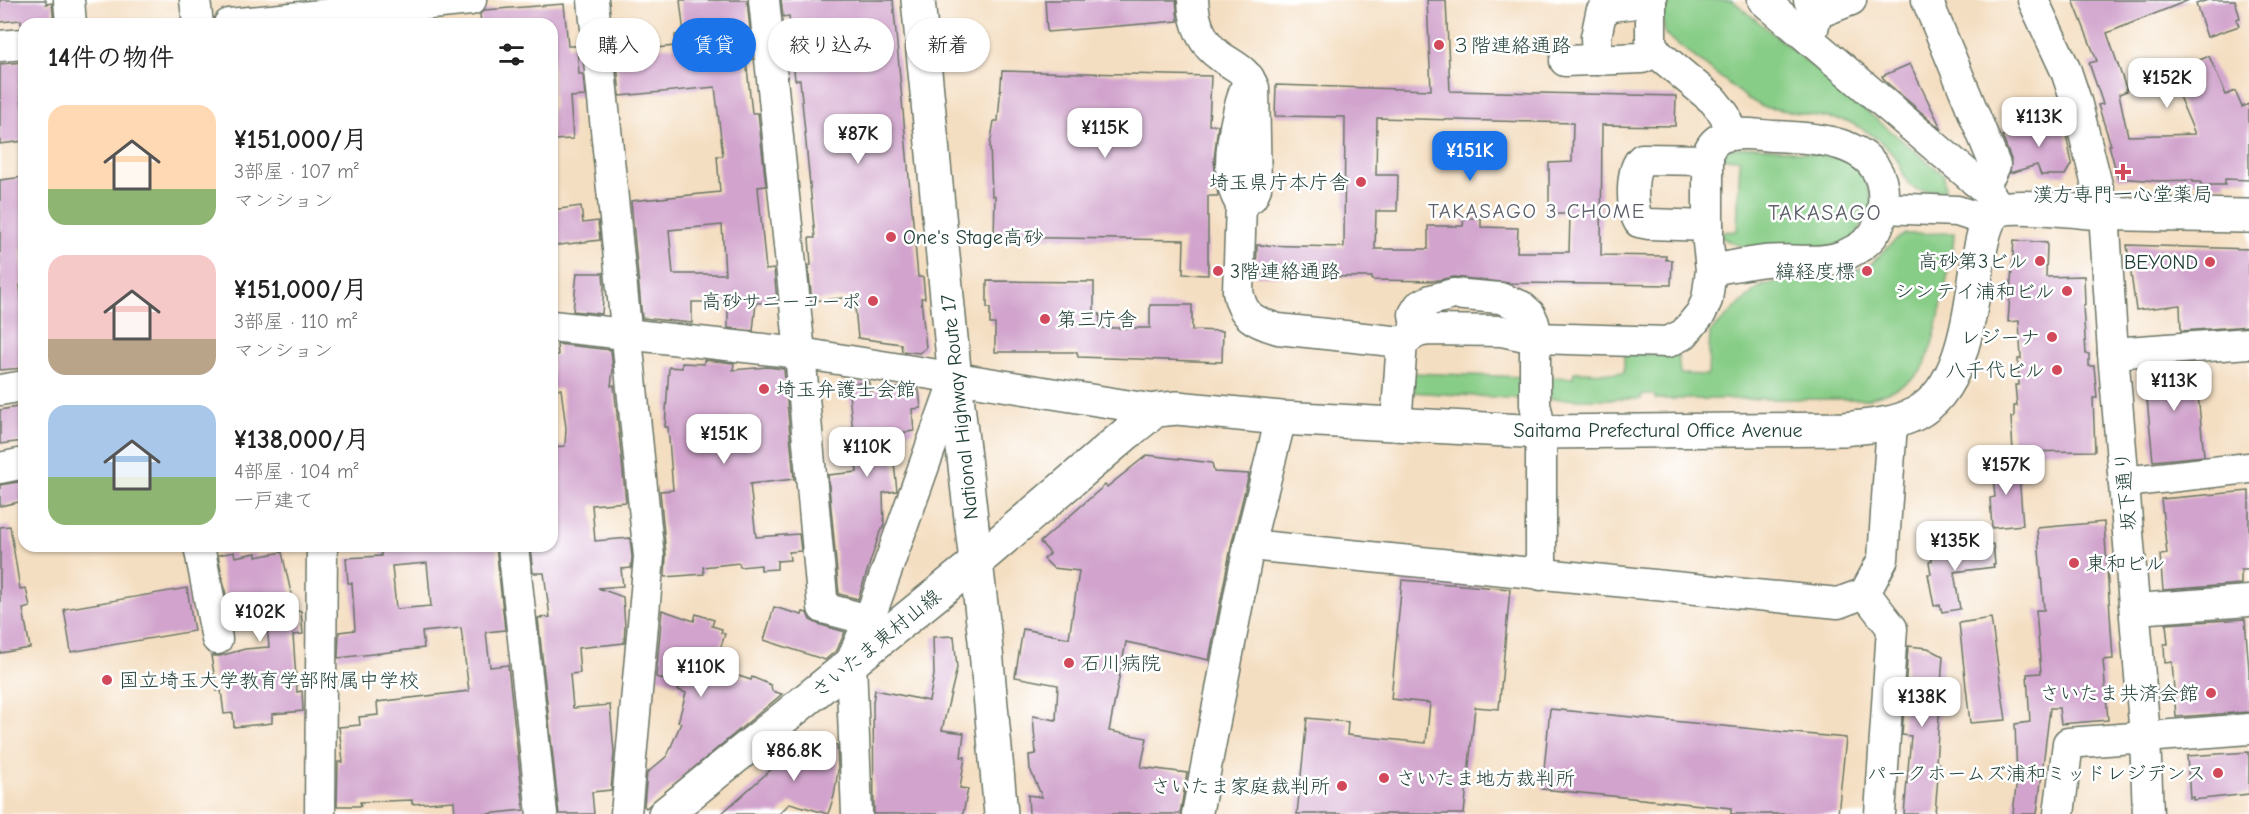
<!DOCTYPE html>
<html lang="ja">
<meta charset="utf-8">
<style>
:root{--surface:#fff;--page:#f2f2f2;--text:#222;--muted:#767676;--accent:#1a73e8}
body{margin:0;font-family:"Comic Neue","Klee One",sans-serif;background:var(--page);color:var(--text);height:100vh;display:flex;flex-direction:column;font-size:22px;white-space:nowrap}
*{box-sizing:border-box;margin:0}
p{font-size:20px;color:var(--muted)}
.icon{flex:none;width:33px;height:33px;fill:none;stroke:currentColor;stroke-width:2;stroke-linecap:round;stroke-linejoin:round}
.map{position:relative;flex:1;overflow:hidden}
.panel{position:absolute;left:18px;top:18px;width:540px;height:534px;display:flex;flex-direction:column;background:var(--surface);border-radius:18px;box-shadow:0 2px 4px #0004}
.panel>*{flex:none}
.hud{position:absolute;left:576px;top:18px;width:570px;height:54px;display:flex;gap:12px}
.price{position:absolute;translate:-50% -51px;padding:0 14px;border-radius:12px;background:#fff;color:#222;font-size:20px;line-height:39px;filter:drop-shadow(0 2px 3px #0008)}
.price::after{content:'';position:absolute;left:50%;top:36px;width:18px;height:14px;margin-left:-9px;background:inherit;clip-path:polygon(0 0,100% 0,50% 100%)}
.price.on{background:var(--accent);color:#fff}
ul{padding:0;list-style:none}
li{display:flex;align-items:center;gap:18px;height:150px;padding:0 30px}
li span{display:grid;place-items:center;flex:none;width:168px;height:120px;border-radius:18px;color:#555}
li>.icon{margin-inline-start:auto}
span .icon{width:72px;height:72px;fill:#fffc;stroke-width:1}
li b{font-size:26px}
h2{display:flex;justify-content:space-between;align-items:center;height:72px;padding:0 30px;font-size:26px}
.chip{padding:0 21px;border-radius:27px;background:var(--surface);box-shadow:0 2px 4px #0004;font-size:21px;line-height:54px}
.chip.on{background:var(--accent);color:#fff}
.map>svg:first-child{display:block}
.green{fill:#88cd87;stroke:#54855e;stroke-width:1.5}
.building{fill:#d2a4cd;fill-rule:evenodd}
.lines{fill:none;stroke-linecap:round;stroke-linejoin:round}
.minor-casing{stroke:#6a7565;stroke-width:33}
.major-casing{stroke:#6a7565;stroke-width:36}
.highway-casing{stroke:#6a7565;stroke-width:36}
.minor{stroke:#fff;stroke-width:30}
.major{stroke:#fff;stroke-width:33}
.highway{stroke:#fff;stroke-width:33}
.poi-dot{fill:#d1495b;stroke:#fff;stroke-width:2}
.labels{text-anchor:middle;stroke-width:5;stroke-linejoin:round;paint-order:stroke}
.poi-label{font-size:20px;fill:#1f3d34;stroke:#fff;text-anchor:end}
.street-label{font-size:20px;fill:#1f3d34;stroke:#fff}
.neighbourhood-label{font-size:21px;letter-spacing:1.5px;fill:#5e616a;stroke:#fff}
.quarter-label{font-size:22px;letter-spacing:1.5px;fill:#5e616a;stroke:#fff}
</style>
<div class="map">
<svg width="2249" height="814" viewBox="0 0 2249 814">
<rect width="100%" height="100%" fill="#fff"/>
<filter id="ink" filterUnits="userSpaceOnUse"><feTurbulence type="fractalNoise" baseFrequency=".0167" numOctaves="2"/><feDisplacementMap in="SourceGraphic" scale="12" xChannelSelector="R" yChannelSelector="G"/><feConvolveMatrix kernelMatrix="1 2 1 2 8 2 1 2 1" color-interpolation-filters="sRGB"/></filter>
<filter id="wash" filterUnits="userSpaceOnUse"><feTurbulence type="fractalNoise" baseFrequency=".008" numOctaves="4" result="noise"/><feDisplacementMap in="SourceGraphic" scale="24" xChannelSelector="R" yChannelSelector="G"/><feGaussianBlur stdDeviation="1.35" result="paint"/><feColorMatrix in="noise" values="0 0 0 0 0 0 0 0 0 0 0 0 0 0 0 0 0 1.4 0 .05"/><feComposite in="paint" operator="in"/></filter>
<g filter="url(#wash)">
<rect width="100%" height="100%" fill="#f4dec1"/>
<!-- green -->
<g class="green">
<path d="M1660 0H1732L1944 175 1945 190C1936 190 1924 192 1916 189 1904 185 1903 168 1896 158 1883 142 1866 129 1847 121L1763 107 1747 98 1665 34Z"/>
<path d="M1756 146 1858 160 1875 208 1849 244C1808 248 1758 260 1721 237L1720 232 1737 231 1740 159 1720 158 1729 149Z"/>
<path d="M1954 233 1953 249C1947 276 1935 351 1921 371 1910 385 1883 394 1867 399H1655V395H1641V399H1550V377L1573 378 1574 372 1624 373V354L1678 355 1680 374 1708 375 1710 332 1755 290 1762 286 1784 280 1829 279 1844 276 1871 264 1893 242 1905 234Z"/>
<path d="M1412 373 1524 377V399L1411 392Z"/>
</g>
<g id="blocks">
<!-- building -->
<g class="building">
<path d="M0 0H46V4L52 3 54 24H21V20L0 22Z"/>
<path d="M680 0H747L753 59H746L752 113H758L766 186 758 187 766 270 774 269 777 302 756 303 753 331 728 328V302H692V323L642 318 631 201 720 192 717 156H723L715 87 620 96 616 52 675 46V35L684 34ZM722 225 725 274H673L669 230Z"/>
<path d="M781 0H893L918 277H923L925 298H921L926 348 919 353 902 351 901 344 858 338 854 297 812 301 808 266 811 265 809 238H815L800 80H795L789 16 783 17Z"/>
<path d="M1045 0H1176L1178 21 1047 32Z"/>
<path d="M1427 0H1446L1450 91 1676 96 1675 126 1602 125 1601 255 1666 256V260H1672L1671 285 1509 283 1454 277 1433 281 1372 280V277L1256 276 1257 245 1344 247 1345 117 1275 116 1276 85 1431 90ZM1377 118 1573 123 1572 162 1549 163V214H1570L1569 252H1517L1518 228 1481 227V218H1464L1463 226H1428V249H1375L1376 211H1397L1398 175H1376Z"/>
<path d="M2073 0H2189L2107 33 2127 91 2119 94 2128 136 2195 134 2169 73 2209 56 2226 95 2235 91 2242 107 2249 104V180L2225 179V185H2201V182H2193V180L2157 181 2118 178 2109 145H2111L2098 105 2103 104 2089 63 2097 61Z"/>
<path d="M2208 0H2235L2240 18 2236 19 2239 26 2207 37 2196 4Z"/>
<path d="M564 4 568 46H577L579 74H583L585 96 570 97 573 139 552 140V108L554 107 552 24H481L480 14 484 10Z"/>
<path d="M24 62V82L19 83 24 120V141L0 144V64Z"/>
<path d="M1910 64 1942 130 1885 81 1882 76Z"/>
<path d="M1002 71 1211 76 1209 125H1218L1214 160 1218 196H1208V275L1183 274 1184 240 994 237 995 196H992L990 145 994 121H998Z"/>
<path d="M2063 121 2072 163 2065 175H2041L2037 165 2010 173 2011 159 2002 136 2009 134 2008 130 2021 126Z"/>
<path d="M24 177V249H21L23 285H20L24 327V368L0 370V180Z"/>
<path d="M581 206 583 223 598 221 600 240 552 246V210Z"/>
<path d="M2014 240 2047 243 2046 277 2084 276 2085 305H2083L2086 354H2089V366H2094L2097 398H2093L2095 451 2013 452 2011 417H2014V406H2017L2015 385H2019L2018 359H2021L2019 321 2008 322Z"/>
<path d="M2127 245 2249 249V326L2181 331 2180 305 2136 310Z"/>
<path d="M577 273H603L604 286 602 314 573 311Z"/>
<path d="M987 281 1094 282V314H1100V328H1150V305H1192V330L1223 331 1222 362 1078 357 1077 352H995V324H990V308H987Z"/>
<path d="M557 344 611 350 613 370 611 386 614 385 626 502 592 505 595 541 630 538 632 557 631 568 621 569 623 586 598 588 623 597 625 626 624 643 578 648 580 673 570 674 573 708 610 705 614 752 611 790 592 792 594 814H559L538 618 550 617 544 573H533L530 546H552V542H555L552 501V447L565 446 566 428 561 389H552V356L558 355Z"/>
<path d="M704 360 734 363 733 370 767 367 784 369 794 479 750 484 756 537 799 534 801 551 789 552 790 560 777 561V569L761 570V565L740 567 739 563 703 567 704 574 665 577 666 555 660 491 673 490 668 427H665L669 367 682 368V363L704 364Z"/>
<path d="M2195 364 2204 456 2153 461 2144 368Z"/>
<path d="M869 382 870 391 905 387 910 388V390H919L921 408 912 409 914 431 899 433 900 439H897V443L892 444 897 491 883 493 884 526 880 532 858 599 839 594 828 475 857 472 848 384Z"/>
<path d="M23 406 24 441 0 444V410Z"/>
<path d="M1147 455 1212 463 1214 472 1249 474 1232 542 1209 660 1126 642 1109 731 1147 738 1141 767 1187 773 1180 814H1029L1028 795 1042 797 1030 769 1029 755 1036 754 1033 716 1056 720 1058 685 1015 677 1023 629 1069 638 1079 571 1053 568 1044 559 1050 553 1040 542 1105 485 1107 487Z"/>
<path d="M2018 462 2023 525 1992 528 1990 498 1995 497 1992 464Z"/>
<path d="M24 481V501L0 506V485Z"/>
<path d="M2249 491V570H2241V584L2163 590 2160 555 2167 554 2161 499Z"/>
<path d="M2104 522 2113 659 2103 660 2108 720 2061 724 2059 708H2050L2037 814H2013L2017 778 2015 724 2030 722 2027 674 2041 673 2036 610H2044L2037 528Z"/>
<path d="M10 526 20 589 26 588 30 607 23 609 30 648 0 653V527Z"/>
<path d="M1993 544 1995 564H1993L1994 567 1954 572 1960 609 1942 612 1940 605 1934 606 1928 574H1931L1929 562 1932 561 1931 551Z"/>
<path d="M381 546H496L505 630 486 632 490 667 508 665 524 810 485 814H455L454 801 412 804V800L360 802 361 806H337L338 762H343L339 727 360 725 359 717 378 715 377 702 469 691 461 628 422 632 424 648 338 658 339 632 355 630 352 583H348L346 558 381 556ZM427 563 431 606 396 609 392 566Z"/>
<path d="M234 552 235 557 256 553V557L282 552 291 593 292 612 301 611 303 634 293 635 297 692 302 691 303 711 272 714V723L234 727 233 713 224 714 221 690 217 691 211 656H220L245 649 269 647 265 603 228 606 218 555Z"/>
<path d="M1402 580 1510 589 1499 709 1475 707 1464 814H1297L1307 718 1348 722 1347 735 1426 743 1430 703 1391 699Z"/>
<path d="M187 588 194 631 71 652 64 609Z"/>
<path d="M774 607 802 615 803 612 807 613 810 620 818 624 845 632 837 650 825 660 764 640Z"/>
<path d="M662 610 694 621 696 614 714 620 712 626 722 629 721 633 725 634 714 668 751 680 752 677 771 685 772 691 782 694 646 808 644 806 647 773 667 756 681 723 678 722 686 693 678 690 680 685 656 677Z"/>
<path d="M1991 618 2006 720 1970 723 1959 623Z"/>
<path d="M2245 619 2249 670V712L2176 717 2172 662 2165 663 2164 644H2168L2166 624Z"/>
<path d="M954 636 957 668 942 730 964 733 961 757H965L960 788 968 789 963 814H874L873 702 875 690 929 701 934 675 933 637Z"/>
<path d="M1908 646 1928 648 1943 656 1936 763H1939L1935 814H1904L1911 736 1902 735Z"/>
<path d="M1550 709 1846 738 1838 814H1731V808L1542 789Z"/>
<path d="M791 738 815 753 817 740 837 745 838 771 834 796 828 814 790 803 779 814H721L775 766 773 764Z"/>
<path d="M2249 752V794L2193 800V797L2190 798 2187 756Z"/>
</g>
</g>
</g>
<g filter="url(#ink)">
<use href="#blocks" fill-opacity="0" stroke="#6a7565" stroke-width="1.5"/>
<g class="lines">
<!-- minor casing -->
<g class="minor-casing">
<g id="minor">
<path d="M69 0 71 24"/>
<path d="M195 0 198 24"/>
<path d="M593 0 649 557 626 814"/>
<path d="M764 0 800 353 823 608 869 620"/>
<path d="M1193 0C1194 23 1201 43 1221 57 1236 67 1247 71 1254 88L1256 188 1252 197 1241 204"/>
<path d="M1651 0V40L1653 47 1658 54 1713 100 1725 115 1731 135"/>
<path d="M1763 0 1985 189 2002 210"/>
<path d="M1927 0 1995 165 1991 174 1975 181"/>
<path d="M2033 0 2066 71 2076 101 2104 213 2113 353 2145 736 2148 814"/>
<path d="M1815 14 1851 0"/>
<path d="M229 24 471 0"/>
<path d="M1809 38C1817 23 1816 15 1809 0"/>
<path d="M0 46 24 44"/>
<path d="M1597 60 1596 37 1601 13 1612 6 1651 1"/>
<path d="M1565 61 1642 58 1656 51"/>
<path d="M1249 78C1237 109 1220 175 1241 204L1238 291C1242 317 1255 322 1278 329L1402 342"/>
<path d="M1883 208 1957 211 1988 221"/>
<path d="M1708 226 1649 224 1639 222C1631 209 1630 169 1642 159L1708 160"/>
<path d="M552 326 800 353 1156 410"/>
<path d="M1417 332 1414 314 1419 306 1431 300 1453 294 1500 298 1521 306 1530 314 1534 323 1535 338V404L1541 432V575"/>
<path d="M2113 353 2249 343"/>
<path d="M0 390 24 386"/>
<path d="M1396 425 1402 342 1417 332 1429 330 1502 331 1535 338 1668 342 1684 334 1701 313 1707 300 1711 270 1708 243V153C1711 145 1715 140 1723 137 1738 131 1757 135 1773 136 1821 138 1889 141 1883 206 1881 231 1869 244 1847 254 1823 266 1791 258 1765 261 1747 263 1729 267 1711 270"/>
<path d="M0 468 24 463"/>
<path d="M2124 482 2249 468"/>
<path d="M1249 545 1838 603 1865 593 1883 559 1892 423"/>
<path d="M199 546 217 639"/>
<path d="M513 546 542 814"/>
<path d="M1865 593 1892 628 1880 814"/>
<path d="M2135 609 2249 601"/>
<path d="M320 814 322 546"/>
<path d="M857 814 851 662 869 620 955 379"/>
<path d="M1197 814 1249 545 1281 418"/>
<path d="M2059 814 2068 743 2249 729"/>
</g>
</g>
<!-- major casing -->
<g class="major-casing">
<path id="major" d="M665 814 975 563"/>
</g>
<!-- highway casing -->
<g class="highway-casing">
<g id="highway">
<path d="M918 0 955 379 985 640 1001 814"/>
<path d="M975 563 1127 433 1156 410 1177 408 1281 418 1541 432 1844 429C1869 426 1893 425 1915 414 1988 377 1964 227 1999 210 2013 203 2083 212 2103 213 2152 215 2200 215 2249 216"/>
</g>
</g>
<!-- minor -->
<use href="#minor" class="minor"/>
<!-- major -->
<use href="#major" class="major"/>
<!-- highway -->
<use href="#highway" class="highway"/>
</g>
</g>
<!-- markers -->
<g class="poi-dot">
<circle cx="1439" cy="45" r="6"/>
<path d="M2120 163h6v6h6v6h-6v6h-6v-6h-6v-6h6z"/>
<circle cx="1361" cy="182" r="6"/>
<circle cx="891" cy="237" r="6"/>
<circle cx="2040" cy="261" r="6"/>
<circle cx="2210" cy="262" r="6"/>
<circle cx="1218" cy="271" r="6"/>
<circle cx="1867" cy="271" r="6"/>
<circle cx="2067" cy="291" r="6"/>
<circle cx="873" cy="301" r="6"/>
<circle cx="1045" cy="319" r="6"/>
<circle cx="2052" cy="337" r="6"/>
<circle cx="2057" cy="370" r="6"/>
<circle cx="764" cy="389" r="6"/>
<circle cx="2074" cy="563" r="6"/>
<circle cx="1069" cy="663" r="6"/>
<circle cx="107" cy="680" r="6"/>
<circle cx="2211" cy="693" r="6"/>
<circle cx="2218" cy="773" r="6"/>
<circle cx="1384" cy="778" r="6"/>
<circle cx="1342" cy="786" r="6"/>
</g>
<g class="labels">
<!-- poi labels -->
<g class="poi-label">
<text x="1451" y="52" text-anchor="start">３階連絡通路</text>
<text x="1349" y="189">埼玉県庁本庁舎</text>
<text x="2123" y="201" text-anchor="middle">漢方専門一心堂薬局</text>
<text x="903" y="244" text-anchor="start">One's Stage高砂</text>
<text x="2028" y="268">高砂第3ビル</text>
<text x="2198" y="269">BEYOND</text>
<text x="1230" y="278" text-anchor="start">3階連絡通路</text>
<text x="1855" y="278">緯経度標</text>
<text x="2055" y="298">シンテイ浦和ビル</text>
<text x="861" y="308">高砂サニーコーポ</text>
<text x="1057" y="326" text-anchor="start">第三庁舎</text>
<text x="2040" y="344">レジーナ</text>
<text x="2045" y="377">八千代ビル</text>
<text x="776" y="396" text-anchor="start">埼玉弁護士会館</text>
<text x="2086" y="570" text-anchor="start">東和ビル</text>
<text x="1081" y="670" text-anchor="start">石川病院</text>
<text x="119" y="687" text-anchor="start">国立埼玉大学教育学部附属中学校</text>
<text x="2199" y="700">さいたま共済会館</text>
<text x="2206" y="780">パークホームズ浦和ミッドレジデンス</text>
<text x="1396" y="785" text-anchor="start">さいたま地方裁判所</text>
<text x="1330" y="793">さいたま家庭裁判所</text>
</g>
<!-- street labels -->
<g class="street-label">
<text transform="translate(959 407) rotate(-96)" y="7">National Highway Route 17</text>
<text x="1658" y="437">Saitama Prefectural Office Avenue</text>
<text transform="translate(2125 491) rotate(-95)" y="7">坂下通り</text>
<text transform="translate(876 643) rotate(-39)" y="7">さいたま東村山線</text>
</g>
<!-- neighbourhood labels -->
<g class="neighbourhood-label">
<text x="1537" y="218">TAKASAGO 3 CHOME</text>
</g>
<!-- quarter labels -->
<g class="quarter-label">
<text x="1825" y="220">TAKASAGO</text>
</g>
</g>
</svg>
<b class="price" style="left:2167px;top:109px">¥152K</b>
<b class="price" style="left:2039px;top:148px">¥113K</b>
<b class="price" style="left:1105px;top:159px">¥115K</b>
<b class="price" style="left:858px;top:165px">¥87K</b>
<b class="price on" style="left:1470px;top:182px">¥151K</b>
<b class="price" style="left:2174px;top:412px">¥113K</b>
<b class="price" style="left:724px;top:465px">¥151K</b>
<b class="price" style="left:867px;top:478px">¥110K</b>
<b class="price" style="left:2006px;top:496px">¥157K</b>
<b class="price" style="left:1955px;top:572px">¥135K</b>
<b class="price" style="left:260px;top:643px">¥102K</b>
<b class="price" style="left:701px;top:698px">¥110K</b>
<b class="price" style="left:1922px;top:728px">¥138K</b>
<b class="price" style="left:794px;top:782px">¥86.8K</b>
<div class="hud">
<a class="chip">購入</a>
<a class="chip on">賃貸</a>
<a class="chip">絞り込み</a>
<a class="chip">新着</a>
</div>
<section class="panel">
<h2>14件の物件<svg class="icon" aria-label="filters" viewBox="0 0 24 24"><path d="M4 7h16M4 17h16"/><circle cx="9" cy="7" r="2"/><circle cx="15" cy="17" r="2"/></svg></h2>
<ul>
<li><span style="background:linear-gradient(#ffd9b3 70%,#8fb573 0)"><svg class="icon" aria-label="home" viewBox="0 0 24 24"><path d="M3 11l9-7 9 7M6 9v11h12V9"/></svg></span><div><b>¥151,000/月</b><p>3部屋 · 107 m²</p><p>マンション</p></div></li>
<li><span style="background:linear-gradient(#f6c9c9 70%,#b9a48a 0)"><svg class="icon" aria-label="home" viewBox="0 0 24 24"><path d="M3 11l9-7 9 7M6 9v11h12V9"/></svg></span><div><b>¥151,000/月</b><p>3部屋 · 110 m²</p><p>マンション</p></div></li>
<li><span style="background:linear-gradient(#a9c7e8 60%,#8fb573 0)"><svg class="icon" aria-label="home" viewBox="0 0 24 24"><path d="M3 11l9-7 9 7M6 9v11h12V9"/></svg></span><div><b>¥138,000/月</b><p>4部屋 · 104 m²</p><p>一戸建て</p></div></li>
</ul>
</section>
</div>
